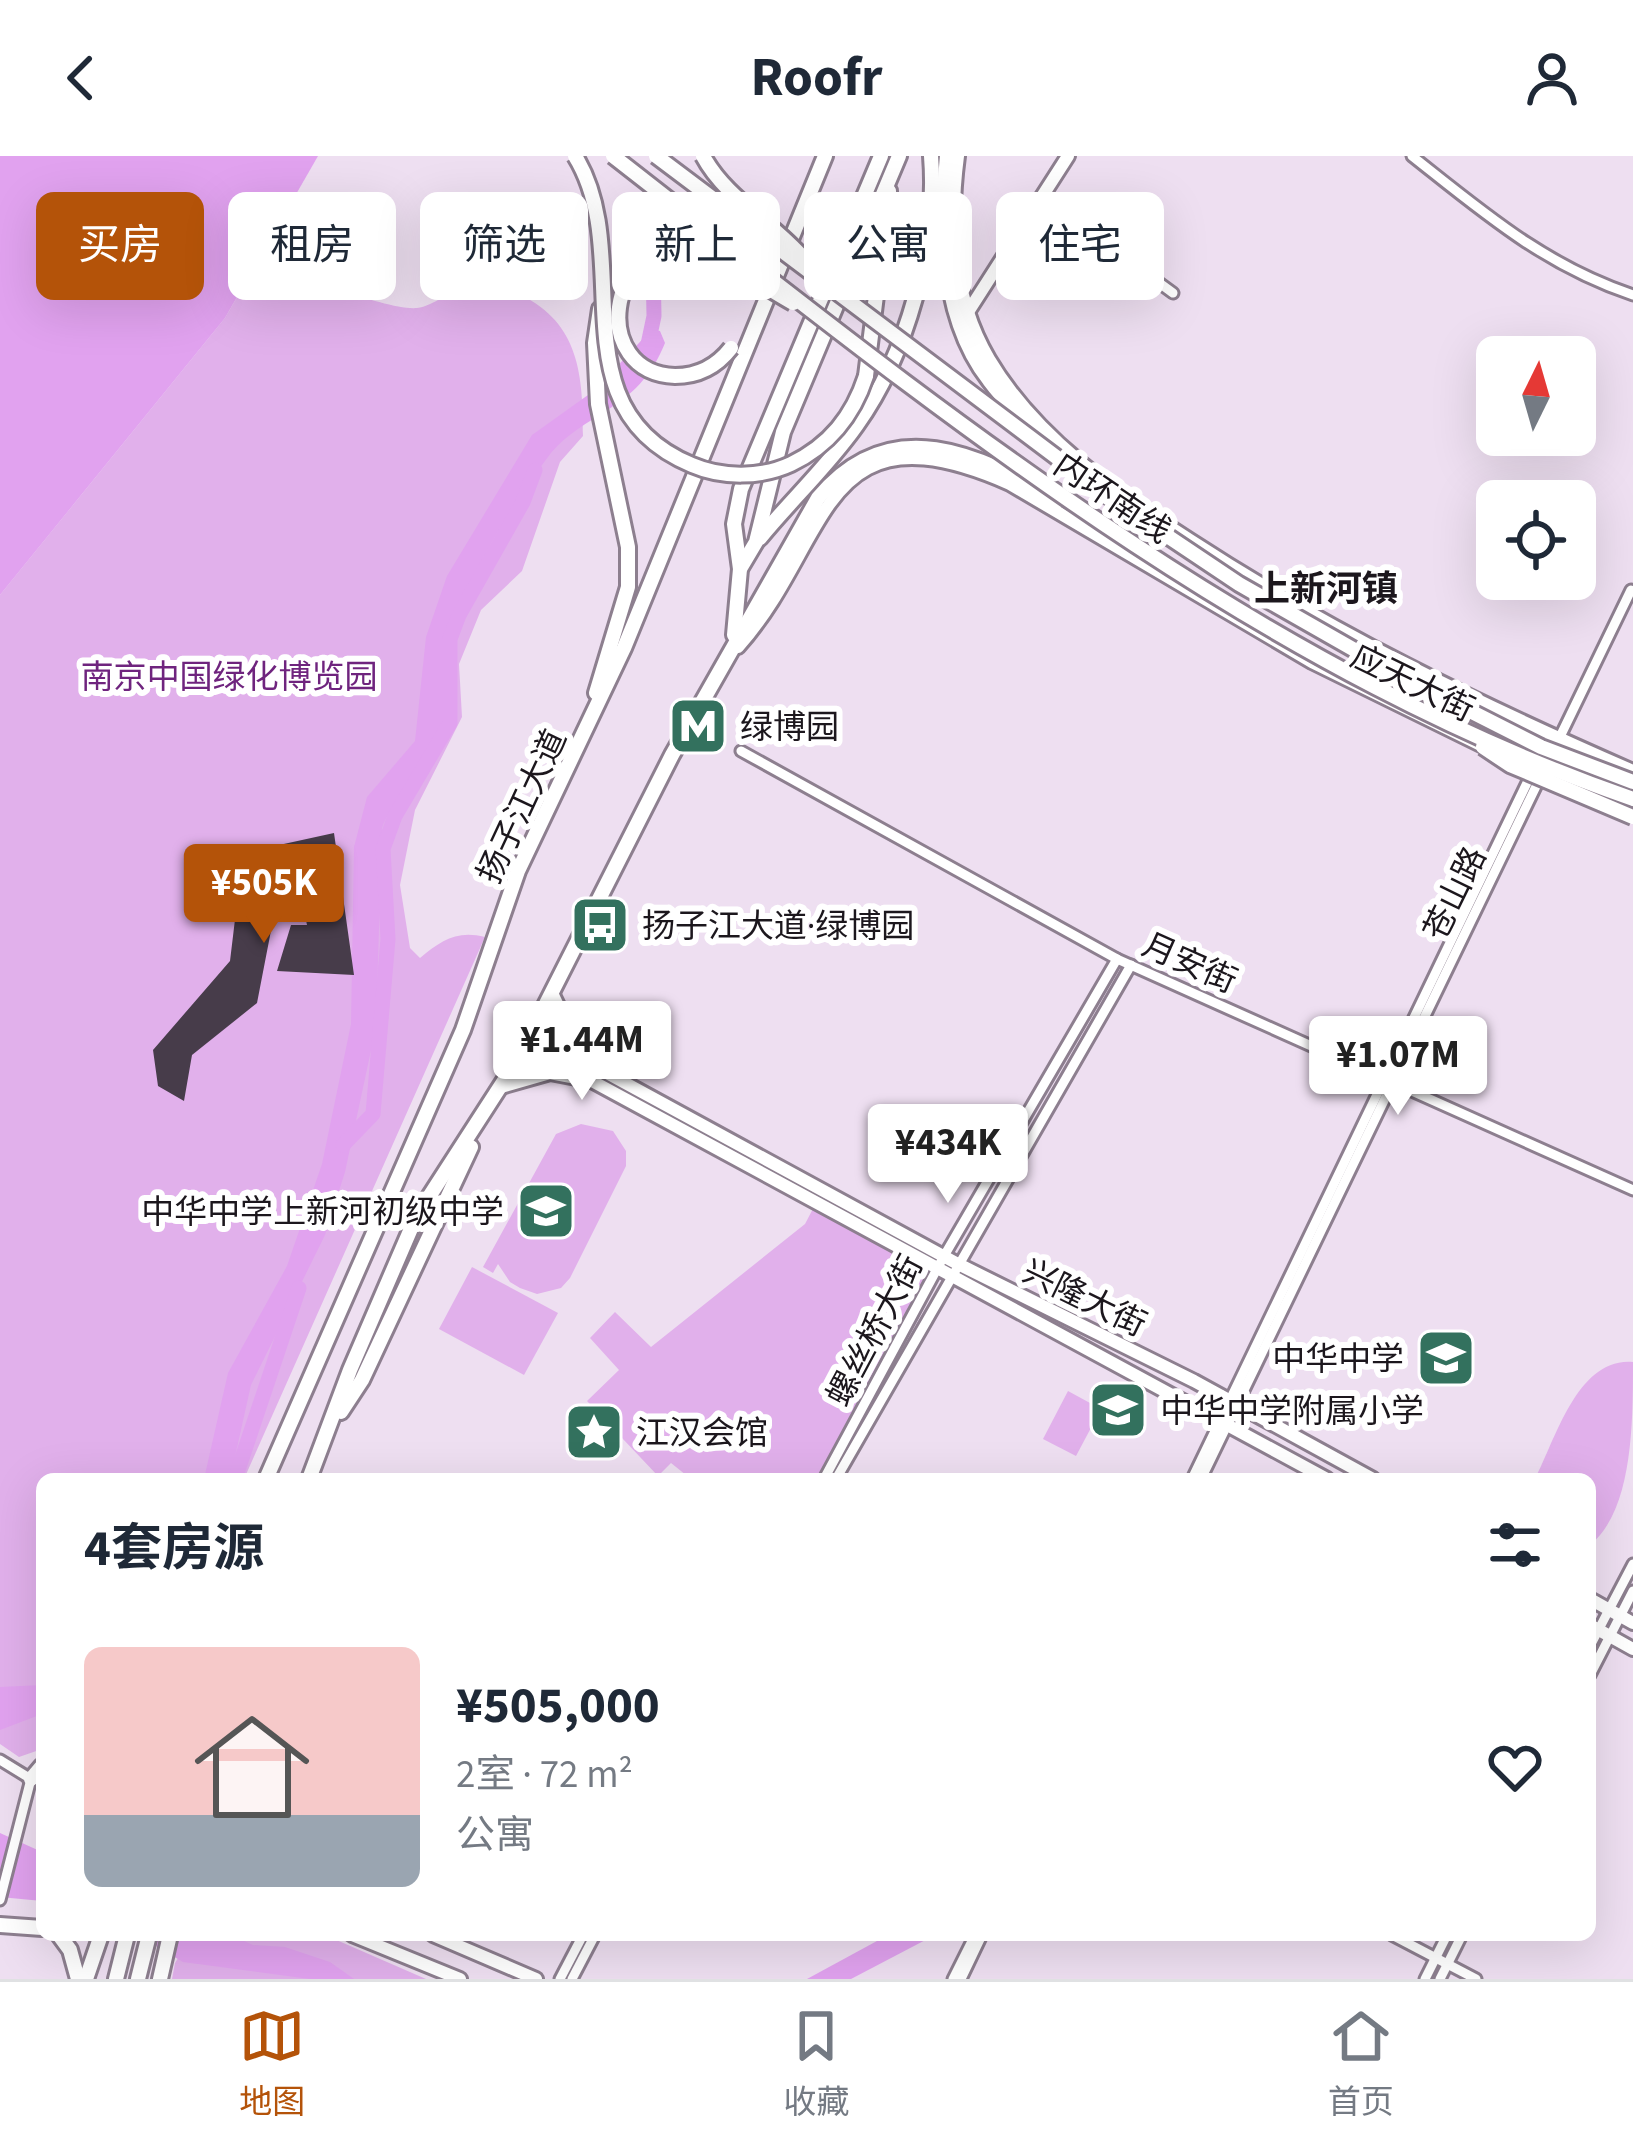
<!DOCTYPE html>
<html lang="zh">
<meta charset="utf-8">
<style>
:root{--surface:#fff;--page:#f2f2f3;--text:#1f2937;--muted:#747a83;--line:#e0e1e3;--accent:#b45309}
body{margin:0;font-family:"Source Sans 3","Noto Sans SC",sans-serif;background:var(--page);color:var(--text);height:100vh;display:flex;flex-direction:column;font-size:45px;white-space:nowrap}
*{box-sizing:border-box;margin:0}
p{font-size:39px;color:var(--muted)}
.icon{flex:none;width:66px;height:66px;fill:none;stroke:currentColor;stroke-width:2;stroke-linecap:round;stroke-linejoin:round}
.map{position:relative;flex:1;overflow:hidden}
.side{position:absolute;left:36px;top:1317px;width:1560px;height:468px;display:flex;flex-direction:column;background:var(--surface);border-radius:18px;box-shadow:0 12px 48px #0002}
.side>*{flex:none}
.hud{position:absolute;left:36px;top:36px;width:1563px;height:108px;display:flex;gap:24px}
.needle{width:78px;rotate:5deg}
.buttons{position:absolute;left:1476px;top:180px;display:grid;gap:24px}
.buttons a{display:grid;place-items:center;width:120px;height:120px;border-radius:18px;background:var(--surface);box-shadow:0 12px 48px #0002;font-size:60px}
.price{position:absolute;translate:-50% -102px;padding:0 27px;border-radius:12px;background:#fff;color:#222;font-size:39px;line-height:78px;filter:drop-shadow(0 3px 6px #0008)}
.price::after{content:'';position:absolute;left:50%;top:72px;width:36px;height:27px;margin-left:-18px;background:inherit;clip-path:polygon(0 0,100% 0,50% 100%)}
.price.on{background:var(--accent);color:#fff}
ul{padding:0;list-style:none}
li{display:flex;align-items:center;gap:36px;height:300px;padding:0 48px}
li span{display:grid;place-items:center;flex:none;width:336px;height:240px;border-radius:18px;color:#555}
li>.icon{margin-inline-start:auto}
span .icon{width:144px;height:144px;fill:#fffc;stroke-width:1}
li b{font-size:51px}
h2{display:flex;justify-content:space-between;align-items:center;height:144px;padding:0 48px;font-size:51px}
.chip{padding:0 42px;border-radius:18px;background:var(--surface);box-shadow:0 12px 48px #0002;font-size:42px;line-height:108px}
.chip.on{background:var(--accent);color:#fff}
header{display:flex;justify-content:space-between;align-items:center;height:156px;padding:0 48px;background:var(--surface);font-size:54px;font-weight:700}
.menu{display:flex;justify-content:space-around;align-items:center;height:168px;border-top:3px solid var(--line);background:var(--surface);font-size:33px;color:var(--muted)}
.menu a{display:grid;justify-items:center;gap:6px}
.menu .on{color:var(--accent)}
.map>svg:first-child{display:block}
.green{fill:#e1b0eb}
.water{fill:#e1a2ef}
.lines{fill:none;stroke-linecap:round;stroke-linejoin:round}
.river{stroke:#e1a2ef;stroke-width:15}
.building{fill:#473c4a}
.minor-casing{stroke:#8d7f8f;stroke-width:15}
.major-casing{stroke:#8d7f8f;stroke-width:18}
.highway-casing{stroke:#8d7f8f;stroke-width:20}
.minor{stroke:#fff;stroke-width:9}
.major{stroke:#fff;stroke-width:12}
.highway{stroke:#fff;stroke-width:14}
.highway-bridge-casing{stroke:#8d7f8f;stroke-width:20;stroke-linecap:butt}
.highway-bridge{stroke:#fff;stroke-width:14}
.labels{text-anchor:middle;stroke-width:12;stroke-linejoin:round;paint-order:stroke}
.street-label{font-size:33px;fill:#1c171d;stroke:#fff}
.park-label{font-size:33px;fill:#6f247e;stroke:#fff}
.poi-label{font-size:33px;fill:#1c171d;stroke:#fff;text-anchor:start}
.neighbourhood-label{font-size:36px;font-weight:bold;fill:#1c171d;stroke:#fff}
</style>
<header><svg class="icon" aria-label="back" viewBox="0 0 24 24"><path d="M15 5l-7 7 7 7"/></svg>Roofr<svg class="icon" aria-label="person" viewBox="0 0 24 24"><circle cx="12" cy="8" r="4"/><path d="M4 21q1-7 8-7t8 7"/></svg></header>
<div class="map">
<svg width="1633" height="1823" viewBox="0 0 1633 1823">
<rect width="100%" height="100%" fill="#eedff1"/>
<!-- green -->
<g class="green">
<path d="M259 103C290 115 387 155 417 152 434 150 450 134 468 131 485 127 506 132 521 139 580 168 583 220 583 280L560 306 522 415 481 454 459 508 462 561 415 654 400 729 410 792 420 802C441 785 456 774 485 781L244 1323H42V1593L19 1601 0 1588V439L225 162Z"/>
<path d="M581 968 613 975 626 995V1010L570 1122 561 1132 537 1138 520 1132 510 1126 498 1108 493 1117 483 1111 556 978Z"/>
<path d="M816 1047 937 1115 824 1323H691L671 1307 658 1320 587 1245 619 1214 590 1182 615 1156 651 1191 805 1068Z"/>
<path d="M472 1111 558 1157 524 1219 439 1173Z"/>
<path d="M1633 1206C1633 1267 1633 1354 1590 1389V1323H1535C1556 1282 1578 1201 1633 1206Z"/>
<path d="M1068 1235 1101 1253 1076 1300 1043 1283Z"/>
<path d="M192 1779H325L426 1823H172L175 1807Z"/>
</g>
<!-- water -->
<g class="water">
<path d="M0 0H318L225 162 0 439Z"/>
<path d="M652 173 660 175 665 187C637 257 583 255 548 301 512 348 460 431 450 489 444 523 452 567 436 599 422 628 393 641 382 672L376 871 345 1016 325 1079 251 1229 230 1323H204L228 1217 287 1110 322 1008 351 868 354 691 367 641 415 585 426 481 447 420 532 279 595 234Z"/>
<path d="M42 1529V1558L0 1574V1531Z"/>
<path d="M0 1677 42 1696V1745L0 1741Z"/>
<path d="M137 1779H231L253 1789 285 1791 330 1806 354 1823H310L183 1806Z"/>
<path d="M888 1779H935L851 1823H807Z"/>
</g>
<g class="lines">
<!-- river -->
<g class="river">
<path d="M647 193 654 160 653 107"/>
<path d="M343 989 373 958 388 783 383 693 395 660 450 567V483L459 459 523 346 535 314"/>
<path d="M235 1323 299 1132"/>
</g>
</g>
<!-- building -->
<path class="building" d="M334 677 354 819 277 815 291 769H307L298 725 280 728 257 847 192 899 184 945 158 930 153 894 230 805 243 697Z"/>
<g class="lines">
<!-- minor casing -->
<g class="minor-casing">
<g id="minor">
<path d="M1412 0C1484 57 1544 109 1633 139"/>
<path d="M1042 41 1173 137"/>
<path d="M741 595 1117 803 1633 1034"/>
<path d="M824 1323 944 1100 1117 803"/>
<path d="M836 1323 1131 809"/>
<path d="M1192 1323 1550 579"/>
<path d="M1201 1323 1631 434"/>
<path d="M1590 1490 1633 1408"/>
<path d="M1590 1519 1633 1435"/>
<path d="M0 1604 31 1623 0 1744"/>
<path d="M1392 1779 1476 1823"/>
<path d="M560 1823 583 1779"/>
<path d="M572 1823 595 1779"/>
<path d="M953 1823 975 1779"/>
<path d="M961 1823 982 1779"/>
<path d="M1425 1823 1447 1779"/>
<path d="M1440 1823 1462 1779"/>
</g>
</g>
<!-- major casing -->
<g class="major-casing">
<g id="major">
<path d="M958 0C949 68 953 142 989 203 1035 281 1115 336 1190 384 1331 476 1479 548 1633 615"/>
<path d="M968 156 1068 0"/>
<path d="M738 491C833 385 817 243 1010 328L1312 506 1485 591"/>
<path d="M1564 625 1633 651"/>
<path d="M553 839 583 902 605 916 956 1107 1194 1225 1373 1323"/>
<path d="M559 917 547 903 551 891 566 888 578 897"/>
<path d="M501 931 550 917 592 925 1327 1323"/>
<path d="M1590 1443 1633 1467"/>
<path d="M1590 1469 1633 1493"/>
<path d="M352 1779 460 1823"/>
<path d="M433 1779 536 1823"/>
</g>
</g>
<!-- highway casing -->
<g class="highway-casing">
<g id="highway">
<path d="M947 0C940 71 942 164 989 224 1014 258 1052 286 1082 315"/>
<path d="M866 220 889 35"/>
<path d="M760 382C791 344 827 311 856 270 907 199 938 87 931 0"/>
<path d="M740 413 734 368 741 333 881 0"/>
<path d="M734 479 740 413 756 386 783 276 899 0"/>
<path d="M596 537 628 431V391L598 248 595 187 600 153"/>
<path d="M341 1256 362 1224 471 991"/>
<path d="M266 1323 463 874 518 715 624 492 825 0"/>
<path d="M309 1323 350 1214 416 1061 518 903 672 599 818 342C891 254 978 299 1060 344"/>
<path d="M31 1623 42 1610"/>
<path d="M0 1769 42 1772"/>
<path d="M59 1779 70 1794 78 1823"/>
<path d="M86 1823 101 1779"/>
<path d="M116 1823 127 1779"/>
<path d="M138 1823 149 1779"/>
<path d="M160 1823 170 1779"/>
</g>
</g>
<!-- minor -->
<use href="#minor" class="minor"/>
<!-- major -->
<use href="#major" class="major"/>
<!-- highway -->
<use href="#highway" class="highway"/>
<!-- highway-bridge casing -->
<g class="highway-bridge-casing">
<g id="highway-bridge">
<path d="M575 0C637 100 554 252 692 309 722 322 761 322 791 308 830 289 853 260 866 220"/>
<path d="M613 0C930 247 1248 509 1633 643"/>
<path d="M656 0 1112 343 1239 428 1395 517 1541 591 1633 626"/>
<path d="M703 0C726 43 774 67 805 104"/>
<path d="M731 192C717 210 699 220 675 220 589 217 606 81 692 98 729 105 761 129 793 147"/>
<path d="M1483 591 1510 609 1633 661"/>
</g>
</g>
<!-- highway-bridge -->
<use href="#highway-bridge" class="highway-bridge"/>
</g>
<!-- icons -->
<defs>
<g id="metro-square" transform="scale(3)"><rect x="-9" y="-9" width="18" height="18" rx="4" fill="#33715e" stroke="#fff"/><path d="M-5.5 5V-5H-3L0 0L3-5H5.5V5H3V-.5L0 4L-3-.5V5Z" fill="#fff"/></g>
<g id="bus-square" transform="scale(3)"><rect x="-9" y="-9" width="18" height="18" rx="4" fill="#33715e" stroke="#fff"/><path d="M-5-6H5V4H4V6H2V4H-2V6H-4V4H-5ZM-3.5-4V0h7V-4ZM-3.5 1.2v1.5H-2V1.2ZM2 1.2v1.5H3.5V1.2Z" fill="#fff"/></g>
<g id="school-square" transform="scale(3)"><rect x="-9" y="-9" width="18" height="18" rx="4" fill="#33715e" stroke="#fff"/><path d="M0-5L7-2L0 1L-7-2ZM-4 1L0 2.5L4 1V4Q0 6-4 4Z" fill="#fff"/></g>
<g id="sight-square" transform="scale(3)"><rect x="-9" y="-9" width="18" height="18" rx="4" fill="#33715e" stroke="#fff"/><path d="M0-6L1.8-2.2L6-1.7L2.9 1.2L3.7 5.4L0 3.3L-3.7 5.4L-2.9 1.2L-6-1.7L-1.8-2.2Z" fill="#fff"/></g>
</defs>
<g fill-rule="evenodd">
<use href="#metro-square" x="698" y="570"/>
<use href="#bus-square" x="600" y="769"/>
<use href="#school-square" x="546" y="1055"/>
<use href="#school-square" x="1446" y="1202"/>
<use href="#school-square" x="1118" y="1254"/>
<use href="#sight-square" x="594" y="1276"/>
</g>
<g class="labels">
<!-- street labels -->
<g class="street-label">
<text transform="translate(1113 341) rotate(34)" y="12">内环南线</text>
<text transform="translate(1413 526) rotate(26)" y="12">应天大街</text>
<text transform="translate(521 650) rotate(-65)" y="12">扬子江大道</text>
<text transform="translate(1454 737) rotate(-64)" y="12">苍山路</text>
<text transform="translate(1190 806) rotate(24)" y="12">月安街</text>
<text transform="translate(1085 1141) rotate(26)" y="12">兴隆大街</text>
<text transform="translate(874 1174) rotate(-62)" y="12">螺丝桥大街</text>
</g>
<!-- park labels -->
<g class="park-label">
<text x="229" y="532">南京中国绿化博览园</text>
</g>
<!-- poi labels -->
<g class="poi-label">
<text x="740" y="582">绿博园</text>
<text x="642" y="781">扬子江大道·绿博园</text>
<text x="504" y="1067" text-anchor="end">中华中学上新河初级中学</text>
<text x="1404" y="1214" text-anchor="end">中华中学</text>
<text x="1160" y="1266">中华中学附属小学</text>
<text x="636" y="1288">江汉会馆</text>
</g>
<!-- neighbourhood labels -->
<g class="neighbourhood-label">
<text x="1326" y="445">上新河镇</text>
</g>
</g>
</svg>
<div class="buttons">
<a><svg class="needle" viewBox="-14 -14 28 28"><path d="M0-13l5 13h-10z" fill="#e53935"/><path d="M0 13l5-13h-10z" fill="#747a83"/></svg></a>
<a><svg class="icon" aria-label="locate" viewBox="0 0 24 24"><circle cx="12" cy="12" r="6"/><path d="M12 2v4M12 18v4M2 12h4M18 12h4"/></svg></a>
</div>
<b class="price on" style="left:264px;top:790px">¥505K</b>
<b class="price" style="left:582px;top:947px">¥1.44M</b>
<b class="price" style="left:1398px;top:962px">¥1.07M</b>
<b class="price" style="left:948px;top:1050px">¥434K</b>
<div class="hud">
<a class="chip on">买房</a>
<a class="chip">租房</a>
<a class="chip">筛选</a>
<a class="chip">新上</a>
<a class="chip">公寓</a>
<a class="chip">住宅</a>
</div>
<section class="side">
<h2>4套房源<svg class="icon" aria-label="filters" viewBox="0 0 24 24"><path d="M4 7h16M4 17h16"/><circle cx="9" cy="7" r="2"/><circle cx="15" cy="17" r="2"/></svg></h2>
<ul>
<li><span style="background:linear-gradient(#f6c9c9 70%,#9aa5b1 0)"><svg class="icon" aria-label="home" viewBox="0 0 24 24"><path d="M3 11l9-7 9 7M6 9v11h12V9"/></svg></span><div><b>¥505,000</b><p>2室 · 72 m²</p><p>公寓</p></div><svg class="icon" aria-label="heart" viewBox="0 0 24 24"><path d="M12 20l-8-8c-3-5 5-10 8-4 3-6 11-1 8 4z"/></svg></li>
</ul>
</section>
</div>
<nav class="menu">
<a class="on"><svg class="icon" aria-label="map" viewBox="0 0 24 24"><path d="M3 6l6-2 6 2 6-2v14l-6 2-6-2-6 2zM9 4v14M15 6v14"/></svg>地图</a>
<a><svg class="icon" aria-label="saved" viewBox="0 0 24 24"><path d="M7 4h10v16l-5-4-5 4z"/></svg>收藏</a>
<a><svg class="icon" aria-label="home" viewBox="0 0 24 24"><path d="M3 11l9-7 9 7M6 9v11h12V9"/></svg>首页</a>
</nav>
